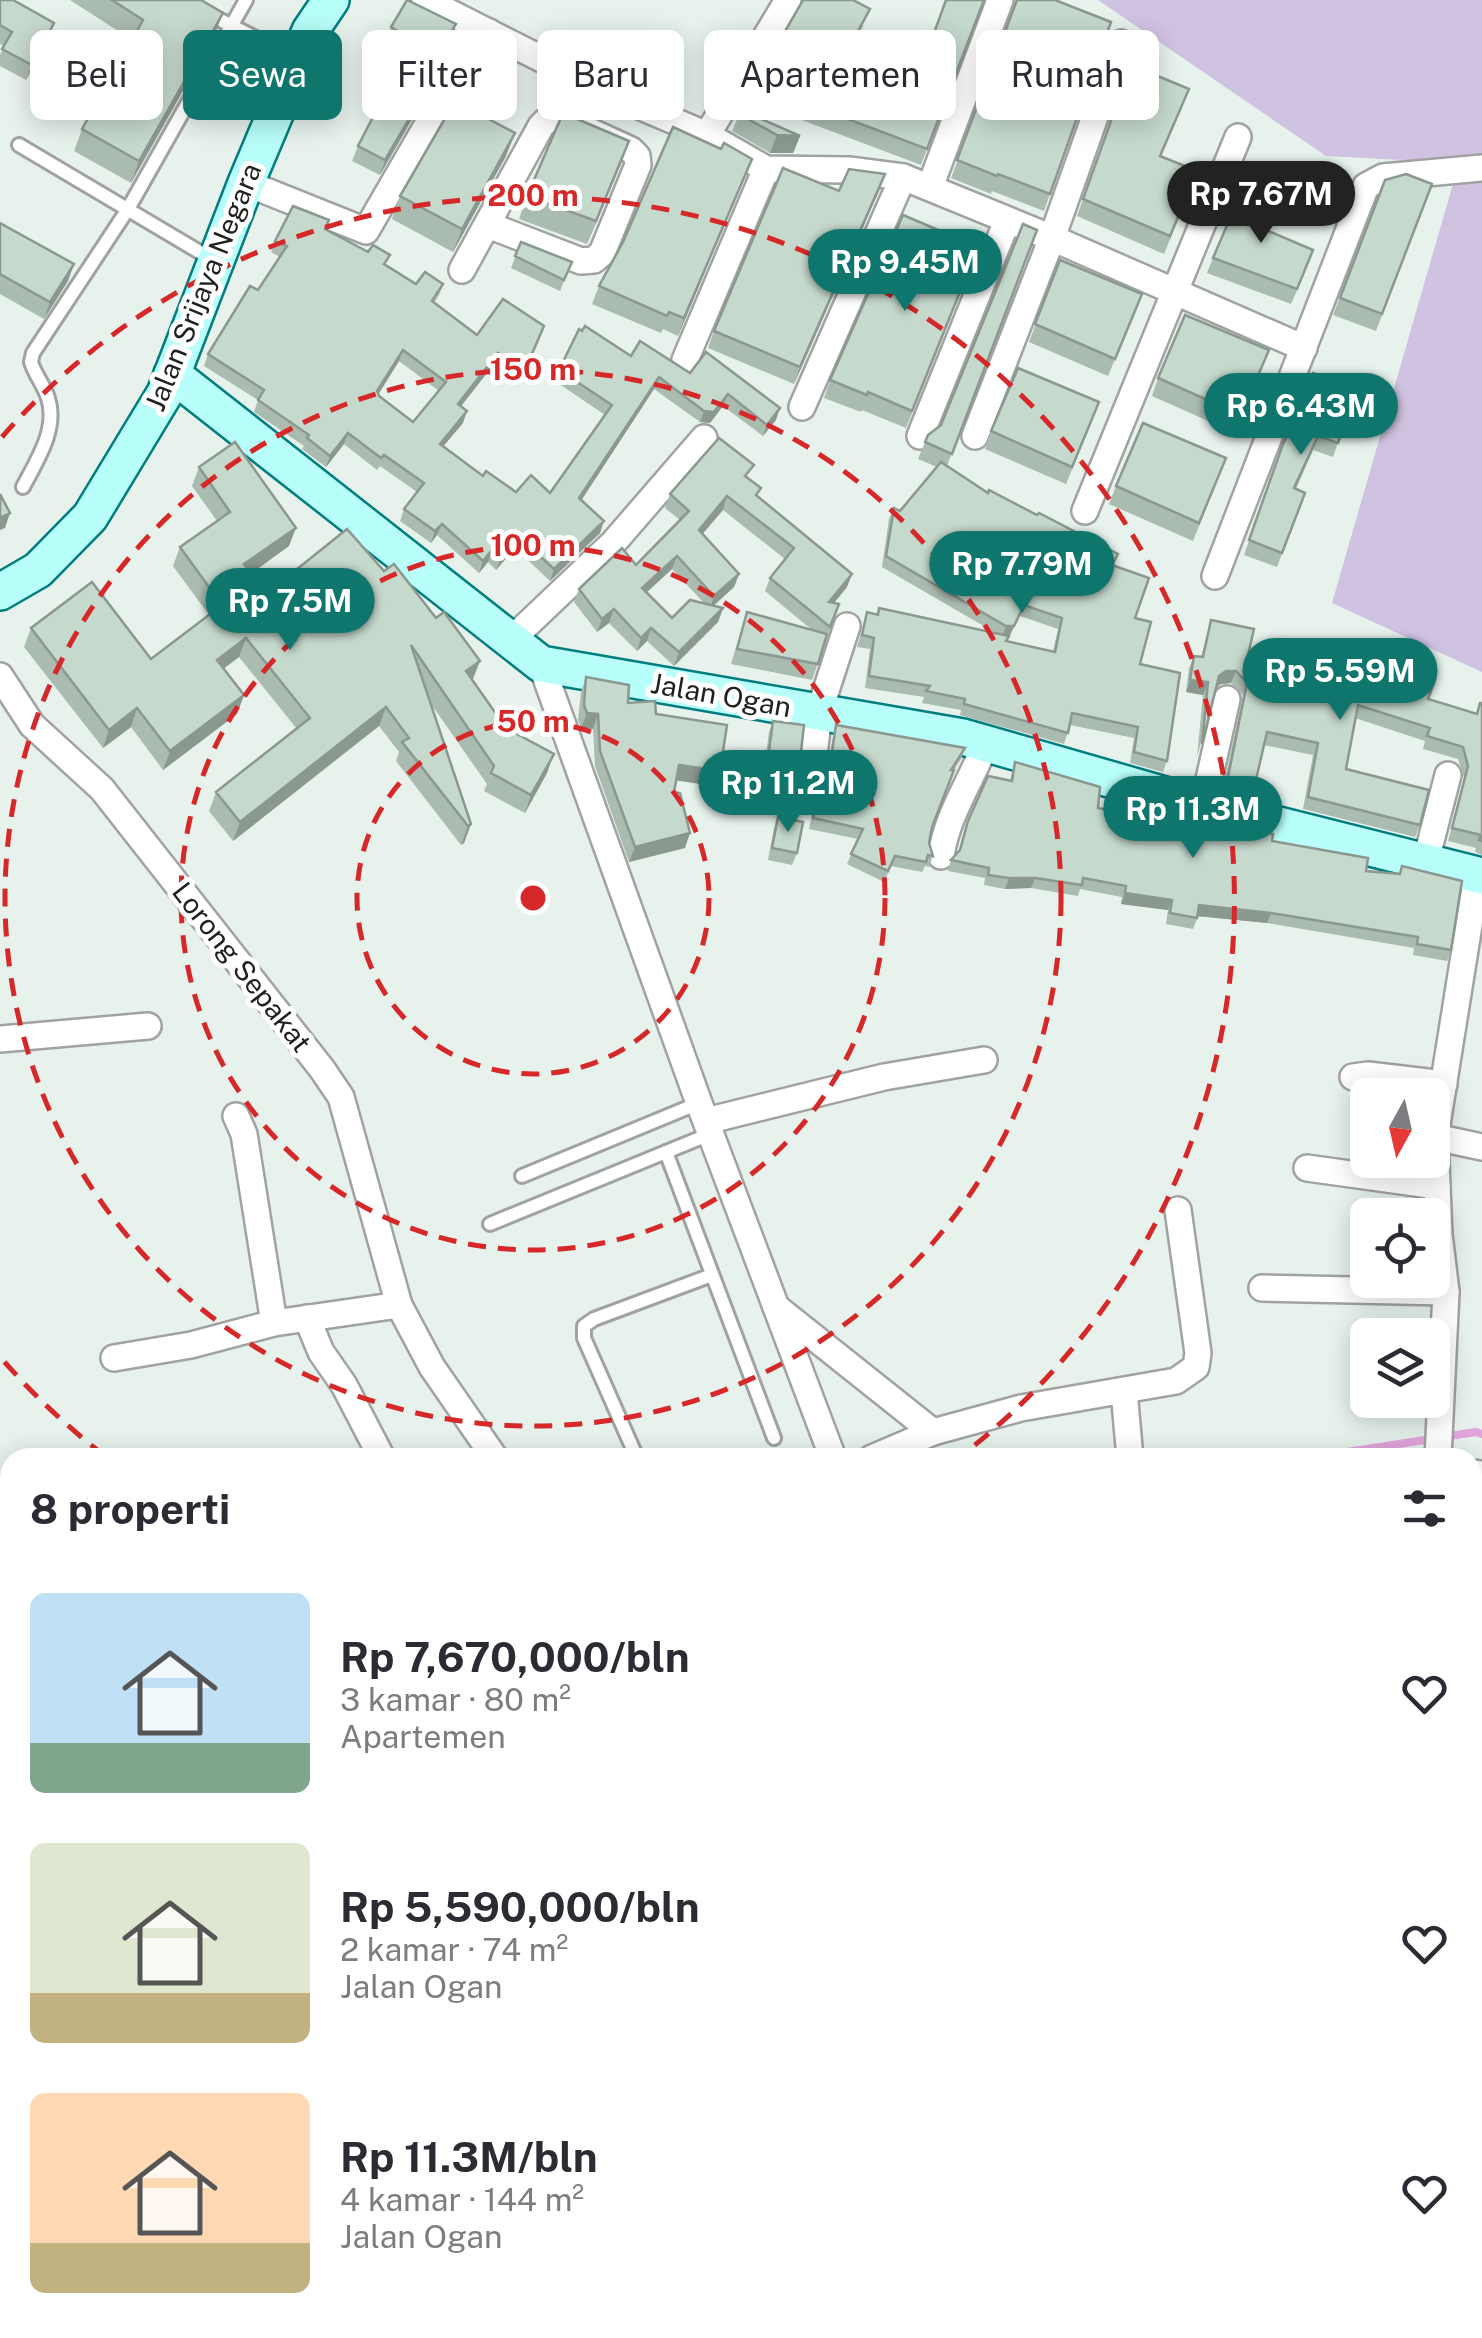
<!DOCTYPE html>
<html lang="id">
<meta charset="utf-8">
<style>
:root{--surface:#fff;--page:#f7f7f7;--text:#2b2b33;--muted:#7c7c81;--accent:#0f766e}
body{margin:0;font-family:"Public Sans",sans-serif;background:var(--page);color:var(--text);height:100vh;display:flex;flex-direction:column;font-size:38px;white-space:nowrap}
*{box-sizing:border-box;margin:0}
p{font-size:32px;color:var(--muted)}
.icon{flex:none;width:55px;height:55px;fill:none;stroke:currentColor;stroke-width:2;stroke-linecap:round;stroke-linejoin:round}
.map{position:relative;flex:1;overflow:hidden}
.panel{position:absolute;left:0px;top:1448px;width:1482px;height:892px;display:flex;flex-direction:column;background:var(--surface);border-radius:30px 30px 0 0;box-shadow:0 5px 25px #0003}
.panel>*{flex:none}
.hud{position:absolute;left:30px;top:30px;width:1422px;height:90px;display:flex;gap:20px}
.needle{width:65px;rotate:188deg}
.tools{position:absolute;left:1350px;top:1078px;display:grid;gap:20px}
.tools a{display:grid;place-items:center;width:100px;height:100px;border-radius:15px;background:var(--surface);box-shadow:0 5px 25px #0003;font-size:50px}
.price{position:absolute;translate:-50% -85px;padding:0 22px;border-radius:35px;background:var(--accent);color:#fff;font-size:32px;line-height:65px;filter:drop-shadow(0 2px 5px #0008)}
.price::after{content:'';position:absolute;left:50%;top:60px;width:30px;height:22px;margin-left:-15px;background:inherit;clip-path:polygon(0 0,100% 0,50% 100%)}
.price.active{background:#222;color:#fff}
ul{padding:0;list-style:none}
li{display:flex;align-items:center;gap:30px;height:250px;padding:0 30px}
li span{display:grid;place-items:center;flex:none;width:280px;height:200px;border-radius:15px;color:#555}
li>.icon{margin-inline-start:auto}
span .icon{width:120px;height:120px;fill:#fffc;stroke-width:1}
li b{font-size:42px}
h2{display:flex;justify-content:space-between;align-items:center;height:120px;padding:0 30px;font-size:42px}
.chip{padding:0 35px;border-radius:15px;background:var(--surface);box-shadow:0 5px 25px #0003;font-size:35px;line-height:90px}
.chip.active{background:var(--accent);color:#fff}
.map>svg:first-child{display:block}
.wetland{fill:#d0c2e1}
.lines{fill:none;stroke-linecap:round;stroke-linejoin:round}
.stream{stroke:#e2a4da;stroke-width:8}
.lane-casing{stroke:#a2a2a2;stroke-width:18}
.street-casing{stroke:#a2a2a2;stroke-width:30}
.secondary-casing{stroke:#007d7f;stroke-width:40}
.lane{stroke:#fff;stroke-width:12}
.street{stroke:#fff;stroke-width:25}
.secondary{stroke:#b8fefa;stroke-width:35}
.wall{fill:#aabbb0;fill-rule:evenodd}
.shaded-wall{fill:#8b9890}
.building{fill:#c6d9cd;stroke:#8b9890;stroke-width:2.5;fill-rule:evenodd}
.ring{fill:none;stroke:#d62828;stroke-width:5;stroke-dasharray:18 12}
.labels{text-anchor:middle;stroke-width:10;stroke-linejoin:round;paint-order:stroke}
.street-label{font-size:28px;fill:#212121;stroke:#fff}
.centre{fill:#d62828;stroke:#fff;stroke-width:5}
.ring-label{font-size:30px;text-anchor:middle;font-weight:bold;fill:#d62828;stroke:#fff;stroke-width:10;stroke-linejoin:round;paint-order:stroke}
</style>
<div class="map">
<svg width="1482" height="2338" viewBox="0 0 1482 2338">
<rect width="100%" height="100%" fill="#e7f2ed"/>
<!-- wetland -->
<path class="wetland" d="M1098 0H1482V672L1332 603 1459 163 1326 156Z"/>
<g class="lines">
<!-- stream -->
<g class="stream">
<path d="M1309 1458 1476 1432 1482 1434"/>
<path d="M0 1994 10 1986"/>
</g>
<!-- lane casing -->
<g class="lane-casing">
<g id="lane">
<path d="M181 0 295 58"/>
<path d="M19 145 213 260"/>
<path d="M23 487C37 460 58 429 48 398 44 385 35 375 31 362L33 353 128 209 246 0"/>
<path d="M666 1152 774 1438"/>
<path d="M522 1176 699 1103"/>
<path d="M490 1224 710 1134"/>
<path d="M637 1458 584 1338V1326L594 1319 712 1275"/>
</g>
</g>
<!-- street casing -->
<g class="street-casing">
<g id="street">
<path d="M425 0 613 95 707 135 766 169 849 170 903 177 1052 238 1304 348"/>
<path d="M707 135 788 0"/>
<path d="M246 183 366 231 444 96 489 32"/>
<path d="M930 187 1000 0"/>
<path d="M462 270 541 126 549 118H561L631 150 637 156 638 165 602 253 594 260 581 261 488 225"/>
<path d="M685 360 766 169"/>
<path d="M802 407 903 177"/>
<path d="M920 436 1007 221"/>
<path d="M975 436 1052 238 1121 43"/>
<path d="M1085 511 1238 137"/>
<path d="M1215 576 1366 186 1383 177 1482 168"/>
<path d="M511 640 614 542 704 438"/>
<path d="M541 664 699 1103 833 1458"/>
<path d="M0 676 32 725 102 789 322 1069 341 1097 399 1305"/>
<path d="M811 781 819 712 847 626"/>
<path d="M1203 806 1227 699"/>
<path d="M941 856C947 815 971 781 986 743"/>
<path d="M1426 860 1448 775"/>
<path d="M1477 875 1435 1137 1482 1147"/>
<path d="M0 1039 148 1026"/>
<path d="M1353 1077 1368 1075 1444 1084"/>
<path d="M236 1116 244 1134 274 1323"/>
<path d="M706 1121 884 1077 984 1060"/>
<path d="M1435 1137 1439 1234 1446 1292 1438 1458"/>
<path d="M1307 1168 1437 1186"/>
<path d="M1262 1288 1446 1292"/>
<path d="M776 1307 933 1432"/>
<path d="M307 1318 321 1352 344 1385 382 1458"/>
<path d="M114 1358 191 1345 274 1323 399 1305 432 1367 495 1458"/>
<path d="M1124 1391 1130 1458"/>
<path d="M872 1458 933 1432 1021 1408 1176 1381 1196 1367 1198 1353 1178 1210"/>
<path d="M1472 1473 1482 1474"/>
<path d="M1472 1680 1482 1709"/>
<path d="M0 1684 10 1681"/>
<path d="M0 1727 10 1762"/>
<path d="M1472 2069 1482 2094"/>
<path d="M278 2338 287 2330"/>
<path d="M1149 2338 1159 2330"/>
</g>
</g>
<!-- secondary casing -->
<g class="secondary-casing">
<g id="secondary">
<path d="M172 374 541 664 963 737 1203 806 1482 876"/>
<path d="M0 592 38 570 90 517 165 393 246 183 310 31 331 0"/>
<path d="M0 2209 10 2200"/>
<path d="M446 2330 454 2338"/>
</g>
</g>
<!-- lane -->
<use href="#lane" class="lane"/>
<!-- street -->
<use href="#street" class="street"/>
<!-- secondary -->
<use href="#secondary" class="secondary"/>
</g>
<!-- wall -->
<g class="wall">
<path d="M0 0 17 3 49 38 26 80 0 66V55L4 46 0 44Z"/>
<path d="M70 0H201L215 34 131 183 74 151 82 129 132 40Z"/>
<path d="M984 0 921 165 749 100 755 84 864 25 860 32 925 58Z"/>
<path d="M1017 0 1111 22 1044 211 992 191 991 194 951 178Z"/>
<path d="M391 27 451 40 436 62 435 79 380 175 352 161 358 146 405 54 386 43Z"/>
<path d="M1131 65 1182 107 1161 157 1191 189 1164 254 1077 216Z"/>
<path d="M741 110 800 136 793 153H770L732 131Z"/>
<path d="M629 141 587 244 519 219 527 196Z"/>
<path d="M721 149 752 159 678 336 663 329 661 333 592 304 599 286Z"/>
<path d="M506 156 453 252 392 219 400 196Z"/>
<path d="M885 174 794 384 708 348 714 331 839 191Z"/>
<path d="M1385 180 1432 184 1376 331 1333 315Z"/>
<path d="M329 220 326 230 416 284H443L439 295 434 303 477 335 540 337 521 382 494 364 461 406 463 423 443 446 483 476 516 492 550 493 605 415 555 381 559 370 631 356 690 373 776 420 763 436 723 406 710 423 700 422 654 389 581 500 600 533 550 581 515 548 496 570 488 562 479 573 437 535 431 543 400 521 404 509 417 492 380 466 377 470 344 444 326 467 302 449 304 446 254 412 258 400 204 366 208 354 258 290 280 257 271 252 275 241ZM399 361 439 391 413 422 378 394Z"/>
<path d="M0 223 68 281 44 319 0 294Z"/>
<path d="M1037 230 947 466 988 493 1114 566 1135 618 1140 664 1167 761 1163 772 1130 763 1134 738 1070 725 1064 744 960 715 961 710 922 703 924 697 865 688 870 649 857 647 867 612 876 614 879 608 994 632 882 567 889 519 894 508 900 511 937 467 918 459 928 435 941 425ZM1020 616 1058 629 1053 651 1007 641Z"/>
<path d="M521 242 572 262 560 291 511 268Z"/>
<path d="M978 247 906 428 862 410 861 412 824 398 830 380Z"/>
<path d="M1213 258 1308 265 1291 304 1207 273Z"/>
<path d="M1060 260 1142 294 1108 376 1029 342Z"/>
<path d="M1262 367 1235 433 1152 396 1158 378Z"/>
<path d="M1357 387 1333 457 1313 450 1296 489 1305 493 1277 567 1244 555 1283 444Z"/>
<path d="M1093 419 1066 484 985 449 991 431Z"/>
<path d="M1226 458 1193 541 1109 504 1116 486Z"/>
<path d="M199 467 289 546 251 573 266 594 347 529 473 680 506 728 547 773 525 813 484 791 487 784 429 701 471 824 464 843 461 845 396 761 399 752 379 726 233 841 209 811 216 792 297 729 239 657 224 668 244 695 237 714 163 770 131 727 103 748 24 647 31 628 151 659 209 615 173 566 180 547 217 521 192 486Z"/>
<path d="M749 479 758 496 847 587 834 603 839 604 812 680 731 664 747 612 812 630 765 591 770 578 785 559 723 510 702 534 739 574 734 587 713 606 723 608 718 622 674 666 647 641 637 651 609 623 597 632 574 602 579 589 636 565 680 520 665 508 670 494ZM672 569 704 603 672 618 646 593Z"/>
<path d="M1211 620 1245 668 1292 679 1301 646 1428 699 1476 714 1480 703H1482V855L1475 852 1476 848 1448 841 1464 778 1458 759 1423 749 1425 741 1355 718 1346 769 1420 825 1415 837 1303 809 1313 755 1264 745 1255 784 1251 796 1223 789 1243 695 1231 683 1221 684 1216 688 1197 757 1203 695 1186 692 1189 668 1194 656 1201 657Z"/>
<path d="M586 677 628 703 656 714 720 771 714 786 676 780 674 792 685 848 629 862 595 766 593 729 581 728 578 720 581 692Z"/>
<path d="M773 721 799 769 801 778 812 786 822 785 826 781 833 736 836 725 965 748 961 759 954 770 932 829 929 843 933 856 929 867 925 866 922 872 891 866 884 882 847 864 858 839 809 829 815 800 761 792 769 732Z"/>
<path d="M1015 762 1098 808 1139 816 1143 803 1158 820 1272 841 1366 871 1399 874 1402 866 1451 950 1447 961 1413 955 1414 948 1267 923 1198 916 1193 929 1166 924 1168 910 1121 904 1122 897 1080 889 1078 896 1031 888 1005 889 984 885 985 878 948 871 951 860 959 852 968 821 1010 780Z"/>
<path d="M778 817 797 853 792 865 768 860 774 828Z"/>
</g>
<!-- shaded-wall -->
<g class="shaded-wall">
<path d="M223 13 215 34 131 183 139 161Z"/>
<path d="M54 23 49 38 26 80 32 65Z"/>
<path d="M456 24 451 40 427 76 433 60Z"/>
<path d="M440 64 431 86 380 175 385 160Z"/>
<path d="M515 133 506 156 453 252 462 229Z"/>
<path d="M777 135 800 136 793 153H770Z"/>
<path d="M629 141 621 164 587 244 596 221Z"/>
<path d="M752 159 745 176 678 336 684 318Z"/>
<path d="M885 174 879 191 794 384 800 367Z"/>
<path d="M74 264 68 281 44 319 50 302Z"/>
<path d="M403 350 399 361 373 403 377 391Z"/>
<path d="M498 353 494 364 454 415 458 404Z"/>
<path d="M659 377 654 389 575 510 579 498Z"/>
<path d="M728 394 723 406 710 423 700 422 704 411Z"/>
<path d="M780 408 776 420 763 436 767 425Z"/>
<path d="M467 411 463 423 436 455 440 444Z"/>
<path d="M348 433 344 444 326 467 330 456Z"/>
<path d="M727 496 723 510 694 544 699 530Z"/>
<path d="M10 513 5 528 0 530V518Z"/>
<path d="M604 521 600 533 550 581 554 569Z"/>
<path d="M442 524 437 535 431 543 435 531Z"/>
<path d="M296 528 289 546 238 583 244 564Z"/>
<path d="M519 537 515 548 496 570 501 558Z"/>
<path d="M492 550 488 562 479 573 483 561Z"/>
<path d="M677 556 672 569 637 601 642 588Z"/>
<path d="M739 574 734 587 710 609 714 596Z"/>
<path d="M852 574 847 587 824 615 829 602Z"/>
<path d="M1024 605 1009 637H1002L1006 626Z"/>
<path d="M723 608 718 622 674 666 679 652Z"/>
<path d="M614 609 609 623 597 632 602 619Z"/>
<path d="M651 628 647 641 637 651 641 638Z"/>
<path d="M246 638 239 657 210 679 217 660Z"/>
<path d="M480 661 473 679 466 671Z"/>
<path d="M1226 671H1236L1231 683 1221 684 1214 689 1219 676Z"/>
<path d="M1190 680 1208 682 1203 695 1186 692Z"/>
<path d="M244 695 237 714 163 770 170 751Z"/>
<path d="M386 707 379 726 233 841 240 822Z"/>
<path d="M137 708 131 727 103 748 109 730Z"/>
<path d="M587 713 598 714 593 729 581 728Z"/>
<path d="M554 754 547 773 525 813 531 795Z"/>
<path d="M679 765 720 771 714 786 673 780Z"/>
<path d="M765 781 819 789 815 800 761 792Z"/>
<path d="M471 824 464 843 461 845 468 826Z"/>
<path d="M690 833 685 848 629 862 635 847Z"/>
<path d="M1009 878H1035L1031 888 1005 889Z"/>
<path d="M1125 893 1172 900 1168 910 1121 904Z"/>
<path d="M1199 905 1271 913 1267 923 1196 916Z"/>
</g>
<!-- building -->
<g class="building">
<path d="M0 0H15V1L54 23 32 65 2 49 12 32 0 25Z"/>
<path d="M112 0H201L223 13 139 161 82 129 143 20Z"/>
<path d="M407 0 456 24 433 60 440 64 437 71 385 160 358 146 413 40 391 27Z"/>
<path d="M803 0H853L870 9 858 31 925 58 946 0H984L927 149 755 84Z"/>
<path d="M1017 0H1055L1111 22 1050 194 998 174 997 176 957 160Z"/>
<path d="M1131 65 1189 89 1160 156 1197 171 1170 236 1083 199Z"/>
<path d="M455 101 515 133 462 229 400 196Z"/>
<path d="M741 110 800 136 777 135 739 114Z"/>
<path d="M563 113 629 141 596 221 527 196Z"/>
<path d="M673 127 721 149 724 143 752 159 684 318 669 312 667 316 599 286 623 242Z"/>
<path d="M783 168 839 191 849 169 885 174 800 367 714 331Z"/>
<path d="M1406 174 1432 184 1382 314 1340 298 1385 180Z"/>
<path d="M1240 195 1274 210 1266 230 1313 250 1297 289 1213 258Z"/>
<path d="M293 206 329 220 325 229 368 252 373 245 390 255 384 264 416 284 425 272 443 284 432 301 477 335 503 299 544 326 525 370 498 353 458 404 467 411 440 444 483 476 486 471 516 492 531 475 550 493 612 405 559 370 579 329 582 331 585 326 631 356 640 341 690 373 706 352 780 408 767 425 728 394 714 412 704 411 659 377 579 498 604 521 554 569 519 537 501 558 492 550 483 561 442 524 435 531 404 509 424 483 384 455 381 458 348 433 330 456 307 438 309 435 258 400 264 390 208 354 250 286 258 290 287 246 275 241ZM403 350 446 382 413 422 379 396 377 391Z"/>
<path d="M903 215 978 247 912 411 868 392 867 395 830 380Z"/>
<path d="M0 223 74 264 50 302 0 274Z"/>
<path d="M1023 224 1037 230 952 454 925 442 928 435 941 425Z"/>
<path d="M521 242 572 262 564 280 515 256Z"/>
<path d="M1060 260 1142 294 1115 359 1035 324Z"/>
<path d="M1185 315 1269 350 1241 415 1158 378Z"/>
<path d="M1018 368 1099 402 1072 467 991 431Z"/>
<path d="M1313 373 1357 387 1338 443 1318 436 1294 488 1305 493 1282 553 1249 540 1283 444 1287 436 1291 438Z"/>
<path d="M1143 423 1226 458 1199 523 1116 486Z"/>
<path d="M719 438 754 465 745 476 761 488 756 495 852 574 829 602 839 604 830 627 770 578 794 548 727 496 699 530 739 574 714 596 677 556 642 588 672 618 690 600 723 608 679 652 651 628 641 638 614 609 602 619 579 589 622 548 636 565 689 511 670 494Z"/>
<path d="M235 442 296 528 244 564 266 594 347 529 384 571 394 564 436 618 444 612 480 661 466 671 506 728 554 754 531 795 491 773 494 766 411 645 471 824 468 826 402 742 409 738 386 707 240 822 216 792 310 718 246 638 217 660 244 695 170 751 137 708 109 730 31 628 92 582 151 659 222 605 180 547 230 512 199 467Z"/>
<path d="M941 462 988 493 989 490 1037 515 1039 513 1118 554 1112 565 1149 578 1135 618 1151 622 1140 664 1180 673 1167 761 1134 752 1138 727 1072 713 1068 733 964 704 965 699 926 691 930 686 869 676 874 638 862 635 867 612 878 615 879 608 1009 636 1006 641 1055 652 1062 618 1024 605 1014 626H1006L886 556 894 508 900 511Z"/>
<path d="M0 494 10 513 0 518Z"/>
<path d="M747 612 827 634 818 664 737 649Z"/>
<path d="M1211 620 1254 629 1245 668 1293 679 1301 646 1334 652 1435 680 1428 699 1477 714 1480 703H1482V841L1479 840 1481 835 1452 828 1468 766 1463 747 1427 736 1430 728 1358 705 1346 769 1429 790 1420 825 1308 797 1318 743 1267 732 1255 784 1228 777 1247 683 1236 671H1226L1219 676 1202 744 1208 682 1190 680 1194 656 1203 657Z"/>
<path d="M586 677 629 685 628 703 655 701 656 714 727 725 720 771 679 765 674 792 680 793 690 833 635 847 600 751 598 714 587 713 584 705Z"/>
<path d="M773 721 804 725 799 769 801 778 812 786 822 785 828 779 836 725 965 748 951 770H954L932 827 929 843 933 856 928 855 926 862 895 856 888 871 851 854 863 829 813 818 819 789 765 781Z"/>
<path d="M1015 762 1100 787 1098 808 1141 816 1143 803 1160 806 1158 820 1249 828 1273 834 1272 841 1368 858 1366 871 1400 874 1402 866 1462 881 1451 950 1417 944 1418 937 1271 913 1199 905 1197 918 1170 913 1172 900 1125 893 1126 886 1083 878 1082 885 1035 878H1009L988 875 989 868 951 860 960 850 968 821 988 776 1012 781Z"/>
<path d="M778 817 803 822 797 853 772 848Z"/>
</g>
<!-- distance rings -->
<g class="ring">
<circle cx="533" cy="898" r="176"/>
<circle cx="533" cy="898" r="352"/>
<circle cx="533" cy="898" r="528"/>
<path d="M105 1456A703 703 0 0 1 2 1359M2 437A703 703 0 1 1 961 1456"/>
</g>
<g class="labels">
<!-- street labels -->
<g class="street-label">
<text transform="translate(203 287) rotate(-68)" y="10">Jalan Srijaya Negara</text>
<text transform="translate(721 695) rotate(10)" y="10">Jalan Ogan</text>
<text transform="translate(242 967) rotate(52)" y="10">Lorong Sepakat</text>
</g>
</g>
<circle cx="533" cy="898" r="15" class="centre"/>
<g class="ring-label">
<text x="533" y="206">200 m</text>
<text x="533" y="380">150 m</text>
<text x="533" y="556">100 m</text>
<text x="533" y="732">50 m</text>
</g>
</svg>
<div class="tools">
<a><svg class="needle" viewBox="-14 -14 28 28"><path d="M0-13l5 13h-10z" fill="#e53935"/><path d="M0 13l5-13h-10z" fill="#7c7c81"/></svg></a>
<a><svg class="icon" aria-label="locate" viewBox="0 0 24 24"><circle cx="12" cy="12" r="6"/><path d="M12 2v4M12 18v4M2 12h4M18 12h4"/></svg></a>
<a><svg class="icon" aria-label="layers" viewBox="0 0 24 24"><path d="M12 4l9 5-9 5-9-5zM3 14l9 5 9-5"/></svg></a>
</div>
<b class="price active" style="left:1261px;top:246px">Rp 7.67M</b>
<b class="price" style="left:905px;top:314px">Rp 9.45M</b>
<b class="price" style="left:1301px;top:458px">Rp 6.43M</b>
<b class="price" style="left:1022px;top:616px">Rp 7.79M</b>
<b class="price" style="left:290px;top:653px">Rp 7.5M</b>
<b class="price" style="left:1340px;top:723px">Rp 5.59M</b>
<b class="price" style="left:788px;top:835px">Rp 11.2M</b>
<b class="price" style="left:1193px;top:861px">Rp 11.3M</b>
<div class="hud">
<a class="chip">Beli</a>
<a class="chip active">Sewa</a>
<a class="chip">Filter</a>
<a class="chip">Baru</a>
<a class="chip">Apartemen</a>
<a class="chip">Rumah</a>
</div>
<section class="panel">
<h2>8 properti<svg class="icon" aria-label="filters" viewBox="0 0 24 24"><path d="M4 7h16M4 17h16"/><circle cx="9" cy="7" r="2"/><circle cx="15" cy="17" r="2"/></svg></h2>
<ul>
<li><span style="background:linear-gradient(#bfe0f5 75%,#7fa58c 0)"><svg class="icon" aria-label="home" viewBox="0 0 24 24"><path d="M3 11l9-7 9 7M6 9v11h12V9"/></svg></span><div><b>Rp 7,670,000/bln</b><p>3 kamar · 80 m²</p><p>Apartemen</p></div><svg class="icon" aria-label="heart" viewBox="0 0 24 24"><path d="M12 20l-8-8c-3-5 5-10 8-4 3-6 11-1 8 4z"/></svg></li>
<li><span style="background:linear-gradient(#dfe7d0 75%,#c2b280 0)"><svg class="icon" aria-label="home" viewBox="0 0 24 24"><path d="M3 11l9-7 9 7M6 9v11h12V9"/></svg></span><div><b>Rp 5,590,000/bln</b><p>2 kamar · 74 m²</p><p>Jalan Ogan</p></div><svg class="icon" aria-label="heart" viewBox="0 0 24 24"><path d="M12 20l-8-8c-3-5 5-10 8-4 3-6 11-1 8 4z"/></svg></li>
<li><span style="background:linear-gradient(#ffd9b3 75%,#c2b280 0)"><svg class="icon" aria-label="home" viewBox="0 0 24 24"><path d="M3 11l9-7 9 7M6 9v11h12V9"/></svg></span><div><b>Rp 11.3M/bln</b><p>4 kamar · 144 m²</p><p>Jalan Ogan</p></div><svg class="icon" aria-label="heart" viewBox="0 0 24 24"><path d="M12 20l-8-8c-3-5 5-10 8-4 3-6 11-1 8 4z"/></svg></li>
</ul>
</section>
</div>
